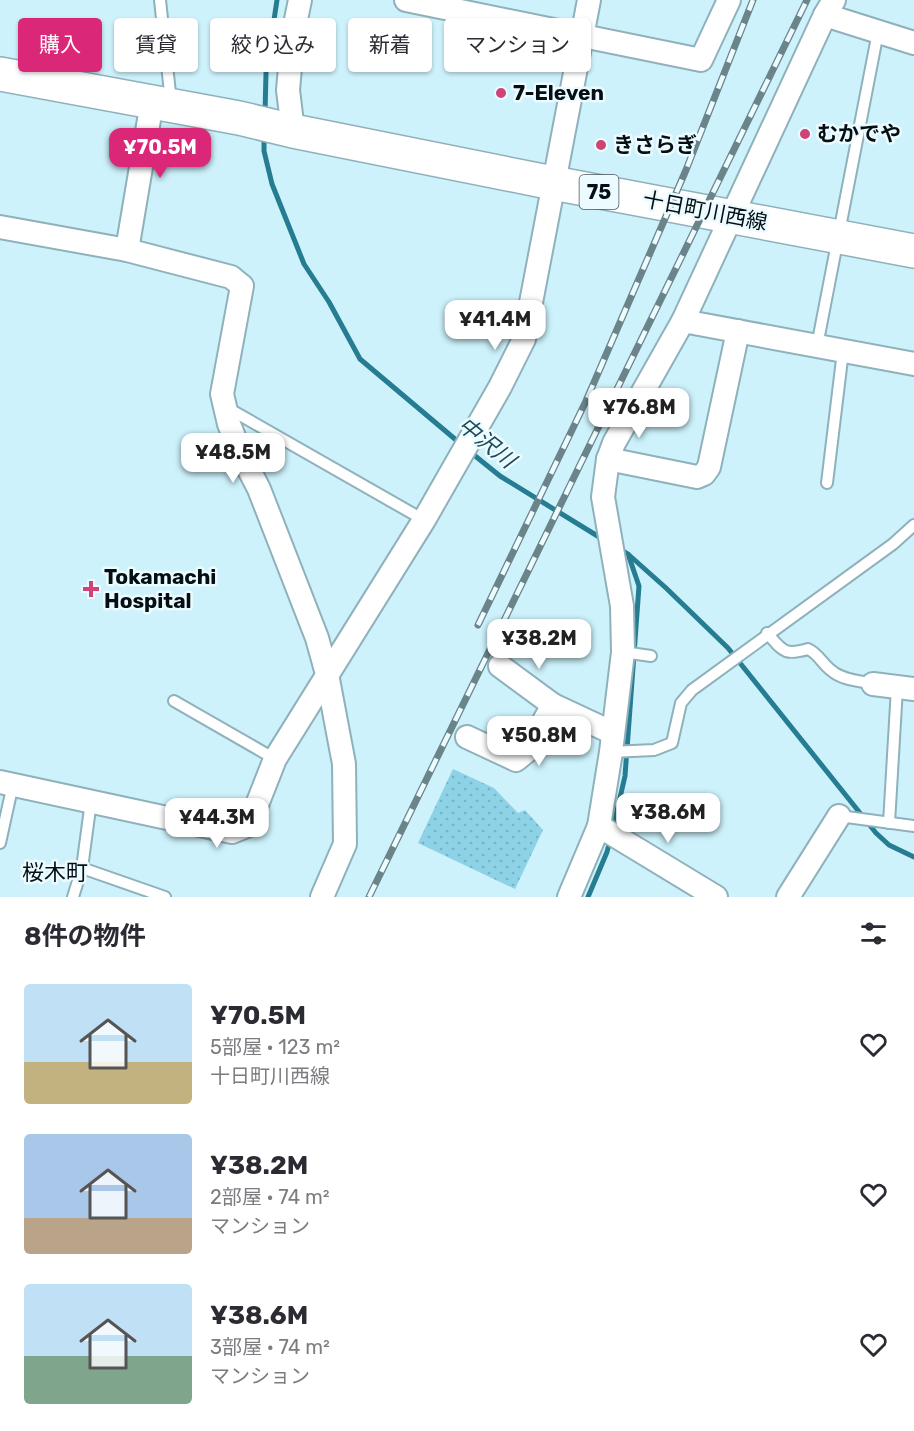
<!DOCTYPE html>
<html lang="ja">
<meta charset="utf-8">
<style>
:root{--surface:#fff;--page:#f2f2f3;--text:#2b2b33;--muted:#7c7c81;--accent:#db2777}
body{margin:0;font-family:Rubik,"Noto Sans JP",sans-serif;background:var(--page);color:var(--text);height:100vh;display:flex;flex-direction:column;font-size:22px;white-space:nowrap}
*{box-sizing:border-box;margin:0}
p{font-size:20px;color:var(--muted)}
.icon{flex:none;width:33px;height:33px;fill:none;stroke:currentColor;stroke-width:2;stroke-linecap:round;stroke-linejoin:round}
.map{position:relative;height:897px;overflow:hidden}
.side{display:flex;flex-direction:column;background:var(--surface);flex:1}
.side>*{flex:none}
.banner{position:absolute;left:18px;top:18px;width:600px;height:54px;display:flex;gap:12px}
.price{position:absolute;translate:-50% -51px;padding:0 14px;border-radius:12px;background:#fff;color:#222;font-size:20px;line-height:39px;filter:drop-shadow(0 2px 3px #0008)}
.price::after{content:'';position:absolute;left:50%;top:36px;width:18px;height:14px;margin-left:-9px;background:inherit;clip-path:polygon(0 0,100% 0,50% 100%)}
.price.selected{background:var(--accent);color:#fff}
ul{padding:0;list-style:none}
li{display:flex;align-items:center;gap:18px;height:150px;padding:0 24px}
li span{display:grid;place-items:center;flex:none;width:168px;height:120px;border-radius:6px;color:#555}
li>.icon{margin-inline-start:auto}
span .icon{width:72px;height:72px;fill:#fffc;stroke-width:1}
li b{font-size:26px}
h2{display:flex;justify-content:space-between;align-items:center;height:72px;padding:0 24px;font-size:26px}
.chip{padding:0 21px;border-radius:6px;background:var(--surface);box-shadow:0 2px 4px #0004;font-size:21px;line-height:54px}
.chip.selected{background:var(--accent);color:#fff}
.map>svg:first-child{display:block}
.green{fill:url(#green-dots)}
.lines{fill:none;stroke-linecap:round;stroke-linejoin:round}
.stream{stroke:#267c91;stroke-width:5}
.service-casing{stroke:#8fb1bb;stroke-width:14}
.minor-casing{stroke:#8fb1bb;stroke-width:26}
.primary-casing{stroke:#8fb1bb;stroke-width:36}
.service{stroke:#fff;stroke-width:10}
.minor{stroke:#fff;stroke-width:22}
.primary{stroke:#fff;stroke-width:33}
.rail-casing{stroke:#6b848a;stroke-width:7}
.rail{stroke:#ecfbff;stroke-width:4.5;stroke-dasharray:14;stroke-linecap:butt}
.poi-dot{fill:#cf4376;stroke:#ecfbff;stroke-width:2}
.labels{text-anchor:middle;stroke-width:5;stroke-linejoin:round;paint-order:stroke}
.shield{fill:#ecfbff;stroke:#495659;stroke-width:1.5}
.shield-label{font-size:20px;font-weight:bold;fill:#030f12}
.poi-label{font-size:21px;font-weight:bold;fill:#030f12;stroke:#ecfbff;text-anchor:start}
.street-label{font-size:21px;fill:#030f12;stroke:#ecfbff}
.water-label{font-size:22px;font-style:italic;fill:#1a4b58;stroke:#ecfbff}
.neighbourhood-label{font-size:22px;fill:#030f12;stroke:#ecfbff}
</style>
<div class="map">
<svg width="914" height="897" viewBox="0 0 914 897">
<defs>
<pattern id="green-dots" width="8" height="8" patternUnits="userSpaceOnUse" patternTransform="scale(1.5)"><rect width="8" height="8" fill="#8dd2e6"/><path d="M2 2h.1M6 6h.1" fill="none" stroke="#78b3c4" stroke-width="1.8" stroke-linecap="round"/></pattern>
</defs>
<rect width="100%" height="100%" fill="#cdf2fc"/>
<!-- green -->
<path class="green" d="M453 769 494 788 518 813 525 810 543 830 515 889 418 843Z"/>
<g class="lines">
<!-- stream -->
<g class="stream">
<path d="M265 113 266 73 277 0"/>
<path d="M264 134V151L272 184 304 264 329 302 360 359 462 445"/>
<path d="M469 451 500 476 604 540"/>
<path d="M629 555 666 588 728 648 876 833 889 845 914 857"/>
<path d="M613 828 625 776 639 586 628 554 620 549"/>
<path d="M588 897 607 852 610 840"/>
</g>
<!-- service casing -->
<g class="service-casing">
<g id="service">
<path d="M160 0 171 102"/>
<path d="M817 346 878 32"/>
<path d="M226 407 424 520"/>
<path d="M827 483 843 351"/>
<path d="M767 633C783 651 784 656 808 649 819 654 822 664 832 671 842 680 861 681 873 684"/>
<path d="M623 652 651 656"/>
<path d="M174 701 275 759"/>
<path d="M611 752 654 750 672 743 681 703 692 690 893 544 914 525"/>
<path d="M839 816 914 826"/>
<path d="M889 823 897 688"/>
<path d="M0 843 13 784"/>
<path d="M82 868 165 897"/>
<path d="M73 897 82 868 91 801"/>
</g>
</g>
<!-- minor casing -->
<g class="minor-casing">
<g id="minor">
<path d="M406 0 701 60 729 0"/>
<path d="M825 15 914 43"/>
<path d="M293 131 288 90 293 34 300 0"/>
<path d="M0 227 127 250 231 277 242 286 222 394 229 424 240 452 259 489 317 638 327 674 344 764 345 844 322 897"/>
<path d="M127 250 152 102"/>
<path d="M683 321 914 364"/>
<path d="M608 459 697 477 704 474 709 467 738 331"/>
<path d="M500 666 553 705"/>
<path d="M873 684 914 689"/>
<path d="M467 737 516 760 527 751 553 705 613 733"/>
<path d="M0 782 232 832 249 825 275 759 424 520 500 387 524 339 589 0"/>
<path d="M599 826 716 897"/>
<path d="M569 897 599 826 611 752 623 652 622 606 603 497 608 459 614 443 683 321 825 15 834 0"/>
<path d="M788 897 839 816"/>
</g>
</g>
<!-- primary casing -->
<g class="primary-casing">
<path id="primary" d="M0 74 239 118 293 131 553 183 914 251"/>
</g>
<!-- service -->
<use href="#service" class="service"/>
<!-- minor -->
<use href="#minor" class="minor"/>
<!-- primary -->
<use href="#primary" class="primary"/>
<!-- rail casing -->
<g class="rail-casing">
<g id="rail">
<path d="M478 625 586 401 686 170 753 0"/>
<path d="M369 897 807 0"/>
</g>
</g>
<!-- rail -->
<use href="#rail" class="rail"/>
</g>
<!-- markers -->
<g class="poi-dot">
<circle cx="501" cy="93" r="6"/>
<circle cx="805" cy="134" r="6"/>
<circle cx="601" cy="145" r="6"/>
<path d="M88 580h6v6h6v6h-6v6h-6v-6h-6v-6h6z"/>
</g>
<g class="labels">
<!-- shield labels -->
<rect class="shield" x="579.5" y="175" width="39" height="34" rx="4.5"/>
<g class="shield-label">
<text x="599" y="199">75</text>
</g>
<!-- poi labels -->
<g class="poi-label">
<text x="513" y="100">7-Eleven</text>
<text x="817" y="141">むかでや</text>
<text x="613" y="152">きさらぎ</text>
<text x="104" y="584">Tokamachi<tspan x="104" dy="24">Hospital</tspan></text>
</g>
<!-- street labels -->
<g class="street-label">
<text transform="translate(705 211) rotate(11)" y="7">十日町川西線</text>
</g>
<!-- water labels -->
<g class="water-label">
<text transform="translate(487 442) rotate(39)" y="8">中沢川</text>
</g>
<!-- neighbourhood labels -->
<g class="neighbourhood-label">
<text x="55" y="880">桜木町</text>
</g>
</g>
</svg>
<b class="price selected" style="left:160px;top:179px">¥70.5M</b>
<b class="price" style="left:495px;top:351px">¥41.4M</b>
<b class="price" style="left:639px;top:439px">¥76.8M</b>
<b class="price" style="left:233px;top:484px">¥48.5M</b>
<b class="price" style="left:539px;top:670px">¥38.2M</b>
<b class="price" style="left:539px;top:767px">¥50.8M</b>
<b class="price" style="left:668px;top:844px">¥38.6M</b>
<b class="price" style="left:217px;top:849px">¥44.3M</b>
<div class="banner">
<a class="chip selected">購入</a>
<a class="chip">賃貸</a>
<a class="chip">絞り込み</a>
<a class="chip">新着</a>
<a class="chip">マンション</a>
</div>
</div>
<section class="side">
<h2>8件の物件<svg class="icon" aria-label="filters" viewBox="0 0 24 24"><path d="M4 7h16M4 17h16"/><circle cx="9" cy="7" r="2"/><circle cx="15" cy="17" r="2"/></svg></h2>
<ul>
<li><span style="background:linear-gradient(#bfe0f5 65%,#c2b280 0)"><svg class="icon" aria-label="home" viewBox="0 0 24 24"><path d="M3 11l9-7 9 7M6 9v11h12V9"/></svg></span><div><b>¥70.5M</b><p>5部屋 · 123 m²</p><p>十日町川西線</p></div><svg class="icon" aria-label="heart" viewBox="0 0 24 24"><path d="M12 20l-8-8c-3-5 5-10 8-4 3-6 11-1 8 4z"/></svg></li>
<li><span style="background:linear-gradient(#a9c7e8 70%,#b9a48a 0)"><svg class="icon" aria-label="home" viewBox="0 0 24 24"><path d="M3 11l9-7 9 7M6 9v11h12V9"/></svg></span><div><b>¥38.2M</b><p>2部屋 · 74 m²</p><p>マンション</p></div><svg class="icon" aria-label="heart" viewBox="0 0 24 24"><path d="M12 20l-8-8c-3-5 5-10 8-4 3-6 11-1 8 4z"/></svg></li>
<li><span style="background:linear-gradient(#bfe0f5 60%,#7fa58c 0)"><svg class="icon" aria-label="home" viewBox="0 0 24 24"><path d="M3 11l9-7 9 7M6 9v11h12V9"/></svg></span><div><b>¥38.6M</b><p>3部屋 · 74 m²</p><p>マンション</p></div><svg class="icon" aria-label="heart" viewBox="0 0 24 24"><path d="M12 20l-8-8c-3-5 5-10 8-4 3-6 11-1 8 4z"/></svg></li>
</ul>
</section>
